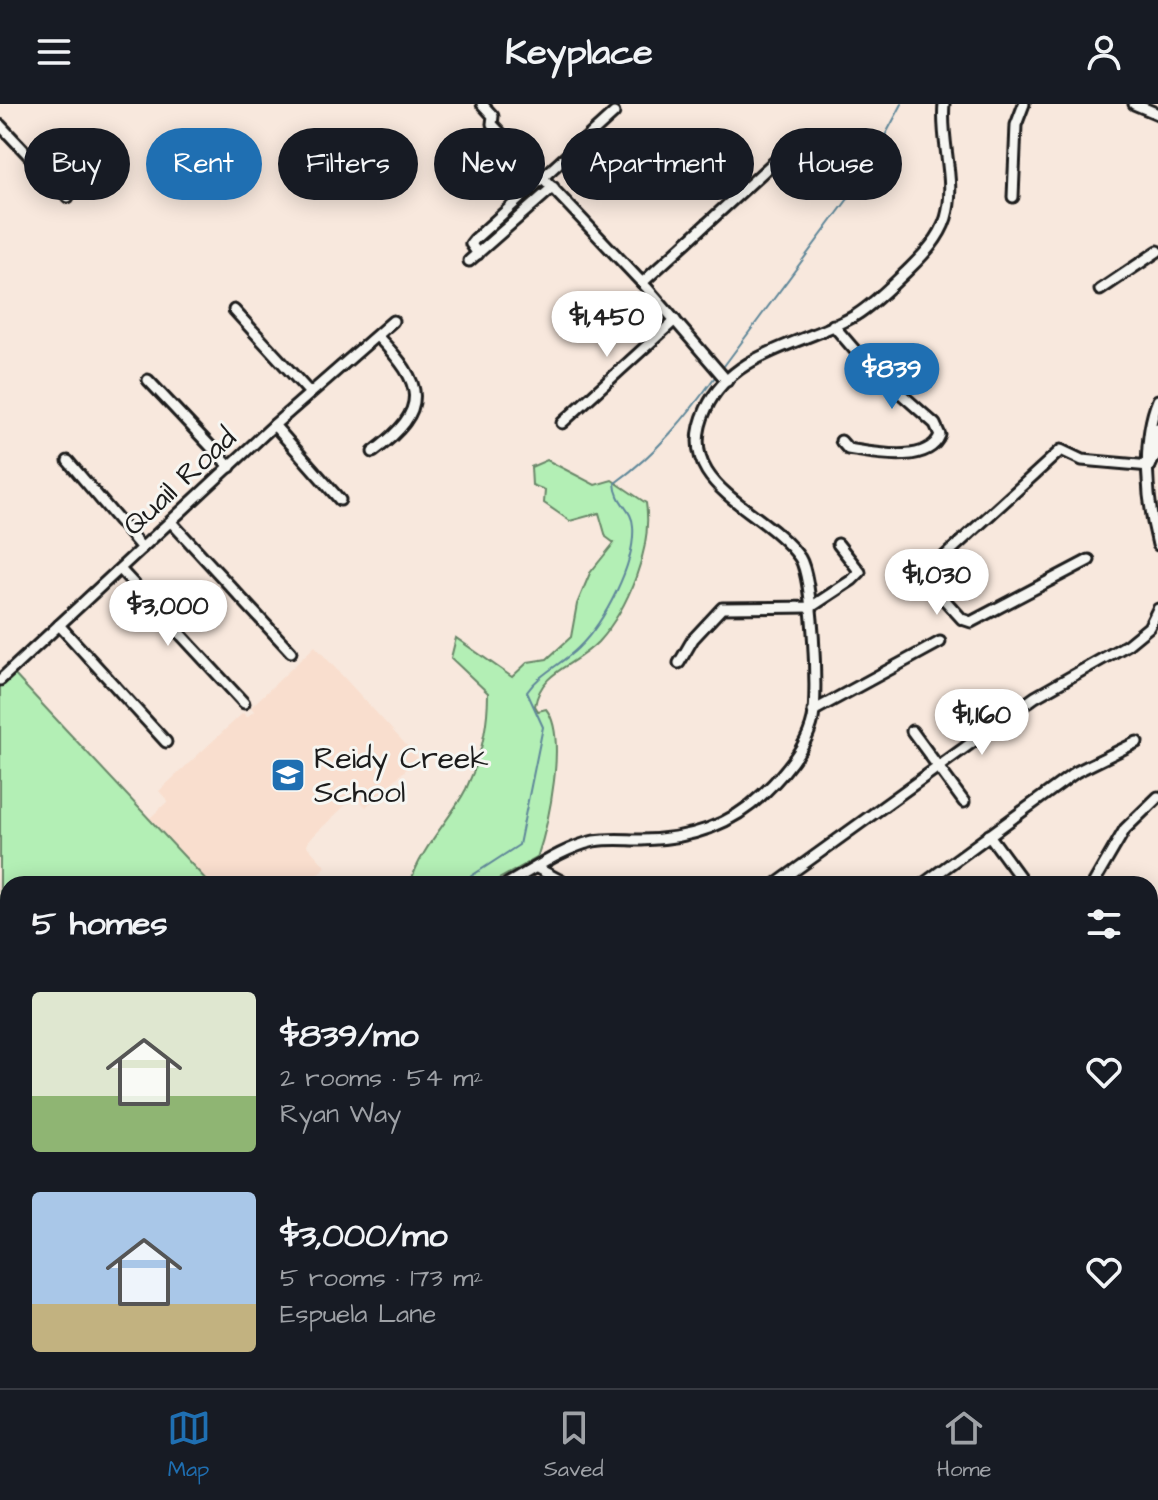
<!DOCTYPE html>
<meta charset="utf-8">
<style>
:root{--surface:#171b24;--page:#242831;--text:#f1f3f6;--muted:#9ea1a6;--line:#363941;--accent:#1f6fb2}
body{margin:0;font-family:"Architects Daughter",sans-serif;background:var(--page);color:var(--text);height:100vh;display:flex;flex-direction:column;font-size:30px;white-space:nowrap}
*{box-sizing:border-box;margin:0}
p{font-size:26px;color:var(--muted)}
.icon{flex:none;width:44px;height:44px;fill:none;stroke:currentColor;stroke-width:2;stroke-linecap:round;stroke-linejoin:round}
.map{position:relative;flex:1;overflow:hidden}
.panel{position:absolute;left:0px;top:772px;width:1158px;height:512px;display:flex;flex-direction:column;background:var(--surface);border-radius:24px 24px 0 0;box-shadow:0 4px 20px #0003}
.panel>*{flex:none}
.banner{position:absolute;left:24px;top:24px;width:1110px;height:72px;display:flex;gap:16px}
.price{position:absolute;translate:-50% -68px;padding:0 18px;border-radius:28px;background:#fff;color:#222;font-size:26px;line-height:52px;filter:drop-shadow(0 2px 4px #0008)}
.price::after{content:'';position:absolute;left:50%;top:48px;width:24px;height:18px;margin-left:-12px;background:inherit;clip-path:polygon(0 0,100% 0,50% 100%)}
.price.active{background:var(--accent);color:#fff}
ul{padding:0;list-style:none}
li{display:flex;align-items:center;gap:24px;height:200px;padding:0 32px}
li span{display:grid;place-items:center;flex:none;width:224px;height:160px;border-radius:8px;color:#555}
li>.icon{margin-inline-start:auto}
span .icon{width:96px;height:96px;fill:#fffc;stroke-width:1}
li b{font-size:34px}
h2{display:flex;justify-content:space-between;align-items:center;height:96px;padding:0 32px;font-size:34px}
.chip{padding:0 28px;border-radius:36px;background:var(--surface);box-shadow:0 4px 20px #0003;font-size:28px;line-height:72px}
.chip.active{background:var(--accent);color:#fff}
header{display:flex;justify-content:space-between;align-items:center;height:104px;padding:0 32px;background:var(--surface);font-size:36px;font-weight:700}
.tabs{display:flex;justify-content:space-around;align-items:center;height:112px;border-top:2px solid var(--line);background:var(--surface);font-size:22px;color:var(--muted)}
.tabs a{display:grid;justify-items:center;gap:4px}
.tabs .active{color:var(--accent)}
.map>svg:first-child{display:block}
.built{fill:#f9dece}
.green{fill:#b3efb5;stroke:#688668;stroke-width:2}
.lines{fill:none;stroke-linecap:round;stroke-linejoin:round}
.stream{stroke:#5f8799;stroke-width:2}
.minor-casing{stroke:#1c1c1c;stroke-width:15}
.minor{stroke:#f6f6f2;stroke-width:9}
.labels{text-anchor:middle;stroke-width:6;stroke-linejoin:round;paint-order:stroke}
.street-label{font-size:30px;fill:#1c1c1c;stroke:#f6f6f2}
.poi-label{font-size:30px;fill:#1c1c1c;stroke:#f6f6f2;text-anchor:start}
</style>
<header><svg class="icon" aria-label="menu" viewBox="0 0 24 24"><path d="M4 6h16M4 12h16M4 18h16"/></svg>Keyplace<svg class="icon" aria-label="person" viewBox="0 0 24 24"><circle cx="12" cy="8" r="4"/><path d="M4 21q1-7 8-7t8 7"/></svg></header>
<div class="map">
<svg width="1158" height="1284" viewBox="0 0 1158 1284">
<rect width="100%" height="100%" fill="#f8e8dd"/>
<filter id="ink" filterUnits="userSpaceOnUse"><feTurbulence type="fractalNoise" baseFrequency=".0125" numOctaves="2"/><feDisplacementMap in="SourceGraphic" scale="16" xChannelSelector="R" yChannelSelector="G"/><feConvolveMatrix kernelMatrix="1 2 1 2 8 2 1 2 1" color-interpolation-filters="sRGB"/></filter>
<g filter="url(#ink)">
<!-- built -->
<path class="built" d="M315 542 418 654 366 703 355 692 308 737 307 742 326 763 307 780H210L150 714 168 697 159 687 243 609 247 613 254 607 251 603Z"/>
<!-- green -->
<g class="green">
<path d="M547 356 595 381 612 376 646 399C653 444 628 505 598 538 574 563 541 566 535 602L538 607 546 605C568 632 548 722 537 754L490 780H410C421 743 449 718 466 685 481 654 488 622 488 589L451 554 456 534 512 573 528 558 547 555 571 533 577 500 590 469 614 439 606 433 599 409 570 417 544 399 545 386 532 381 531 363Z"/>
<path d="M13 569 210 780H8V840L0 821V581Z"/>
<path d="M0 864 8 883V1041L0 1045Z"/>
<path d="M8 1070V1264L0 1274V1075Z"/>
</g>
<g class="lines">
<!-- stream -->
<g class="stream">
<path d="M724 262 859 80 902 0"/>
<path d="M459 780 519 741 543 623 527 588C540 569 562 560 578 544 604 519 636 459 633 422 632 404 616 400 615 379 657 349 687 312 717 270"/>
<path d="M0 1249 8 1240"/>
</g>
<!-- minor casing -->
<g class="minor-casing">
<g id="minor">
<path d="M482 0 493 12 492 20 647 184 727 277"/>
<path d="M1134 0 1158 10"/>
<path d="M0 21 68 93"/>
<path d="M1013 93 1016 21 1024 0"/>
<path d="M478 150 471 140 475 135 614 9"/>
<path d="M469 157 553 83"/>
<path d="M642 179 773 59"/>
<path d="M1100 186 1158 147"/>
<path d="M234 206 310 289"/>
<path d="M833 221 864 257 935 320 940 331C928 361 874 349 848 345L841 337"/>
<path d="M148 276 230 363"/>
<path d="M1158 296C1141 337 1147 398 1158 441"/>
<path d="M562 319 675 216"/>
<path d="M274 321 340 396"/>
<path d="M373 348C431 305 424 280 378 233"/>
<path d="M68 357 142 444"/>
<path d="M1150 362 1155 352 1158 324"/>
<path d="M171 418 291 548"/>
<path d="M1089 456 971 518 962 515 923 472 1061 346 1082 356 1150 362"/>
<path d="M120 465 244 599"/>
<path d="M59 521 166 638"/>
<path d="M679 559 693 535 722 504 811 503 852 476 860 468 838 440"/>
<path d="M0 576 274 321 393 217"/>
<path d="M813 607 940 538"/>
<path d="M912 627 964 698"/>
<path d="M989 731 1025 780"/>
<path d="M537 764 567 780"/>
<path d="M507 780C534 765 563 744 594 737 610 734 626 736 642 736 688 735 729 723 763 690 783 671 807 643 813 615 818 589 813 475 800 454 765 403 670 383 706 305 733 246 807 240 856 211 875 199 891 182 907 167 922 152 939 136 946 114 957 77 940 38 944 0"/>
<path d="M776 780 1035 593 1127 541 1149 523 1158 505"/>
<path d="M923 780 1076 668 1137 638"/>
<path d="M1093 780 1125 725 1158 693"/>
<path d="M1150 844 1158 845"/>
<path d="M0 846 8 864"/>
<path d="M0 1058 8 1054"/>
<path d="M1150 1138 1158 1150"/>
<path d="M1150 1246 1158 1238"/>
<path d="M443 1276 463 1284"/>
<path d="M627 1276 645 1284"/>
<path d="M58 1284 63 1276"/>
<path d="M214 1284 216 1276"/>
<path d="M541 1284 547 1276"/>
<path d="M1111 1284 1120 1276"/>
</g>
</g>
<!-- minor -->
<use href="#minor" class="minor"/>
</g>
</g>
<!-- icons -->
<defs>
<g id="school-square" transform="scale(1.8)"><rect x="-9" y="-9" width="18" height="18" rx="4" fill="#1f6fb2" stroke="#f6f6f2"/><path d="M0-5L7-2L0 1L-7-2ZM-4 1L0 2.5L4 1V4Q0 6-4 4Z" fill="#fff"/></g>
</defs>
<g fill-rule="evenodd">
<use href="#school-square" x="288" y="671"/>
</g>
<g class="labels">
<!-- street labels -->
<g class="street-label">
<text transform="translate(179 377) rotate(-43)" y="10">Quail Road</text>
</g>
<!-- poi labels -->
<g class="poi-label">
<text x="314" y="664">Reidy Creek<tspan x="314" dy="34">School</tspan></text>
</g>
</g>
</svg>
<b class="price" style="left:607px;top:255px">$1,450</b>
<b class="price active" style="left:892px;top:307px">$839</b>
<b class="price" style="left:937px;top:513px">$1,030</b>
<b class="price" style="left:168px;top:544px">$3,000</b>
<b class="price" style="left:982px;top:653px">$1,160</b>
<div class="banner">
<a class="chip">Buy</a>
<a class="chip active">Rent</a>
<a class="chip">Filters</a>
<a class="chip">New</a>
<a class="chip">Apartment</a>
<a class="chip">House</a>
</div>
<section class="panel">
<h2>5 homes<svg class="icon" aria-label="filters" viewBox="0 0 24 24"><path d="M4 7h16M4 17h16"/><circle cx="9" cy="7" r="2"/><circle cx="15" cy="17" r="2"/></svg></h2>
<ul>
<li><span style="background:linear-gradient(#dfe7d0 65%,#8fb573 0)"><svg class="icon" aria-label="home" viewBox="0 0 24 24"><path d="M3 11l9-7 9 7M6 9v11h12V9"/></svg></span><div><b>$839/mo</b><p>2 rooms · 54 m²</p><p>Ryan Way</p></div><svg class="icon" aria-label="heart" viewBox="0 0 24 24"><path d="M12 20l-8-8c-3-5 5-10 8-4 3-6 11-1 8 4z"/></svg></li>
<li><span style="background:linear-gradient(#a9c7e8 70%,#c2b280 0)"><svg class="icon" aria-label="home" viewBox="0 0 24 24"><path d="M3 11l9-7 9 7M6 9v11h12V9"/></svg></span><div><b>$3,000/mo</b><p>5 rooms · 173 m²</p><p>Espuela Lane</p></div><svg class="icon" aria-label="heart" viewBox="0 0 24 24"><path d="M12 20l-8-8c-3-5 5-10 8-4 3-6 11-1 8 4z"/></svg></li>
</ul>
</section>
</div>
<nav class="tabs">
<a class="active"><svg class="icon" aria-label="map" viewBox="0 0 24 24"><path d="M3 6l6-2 6 2 6-2v14l-6 2-6-2-6 2zM9 4v14M15 6v14"/></svg>Map</a>
<a><svg class="icon" aria-label="saved" viewBox="0 0 24 24"><path d="M7 4h10v16l-5-4-5 4z"/></svg>Saved</a>
<a><svg class="icon" aria-label="home" viewBox="0 0 24 24"><path d="M3 11l9-7 9 7M6 9v11h12V9"/></svg>Home</a>
</nav>
